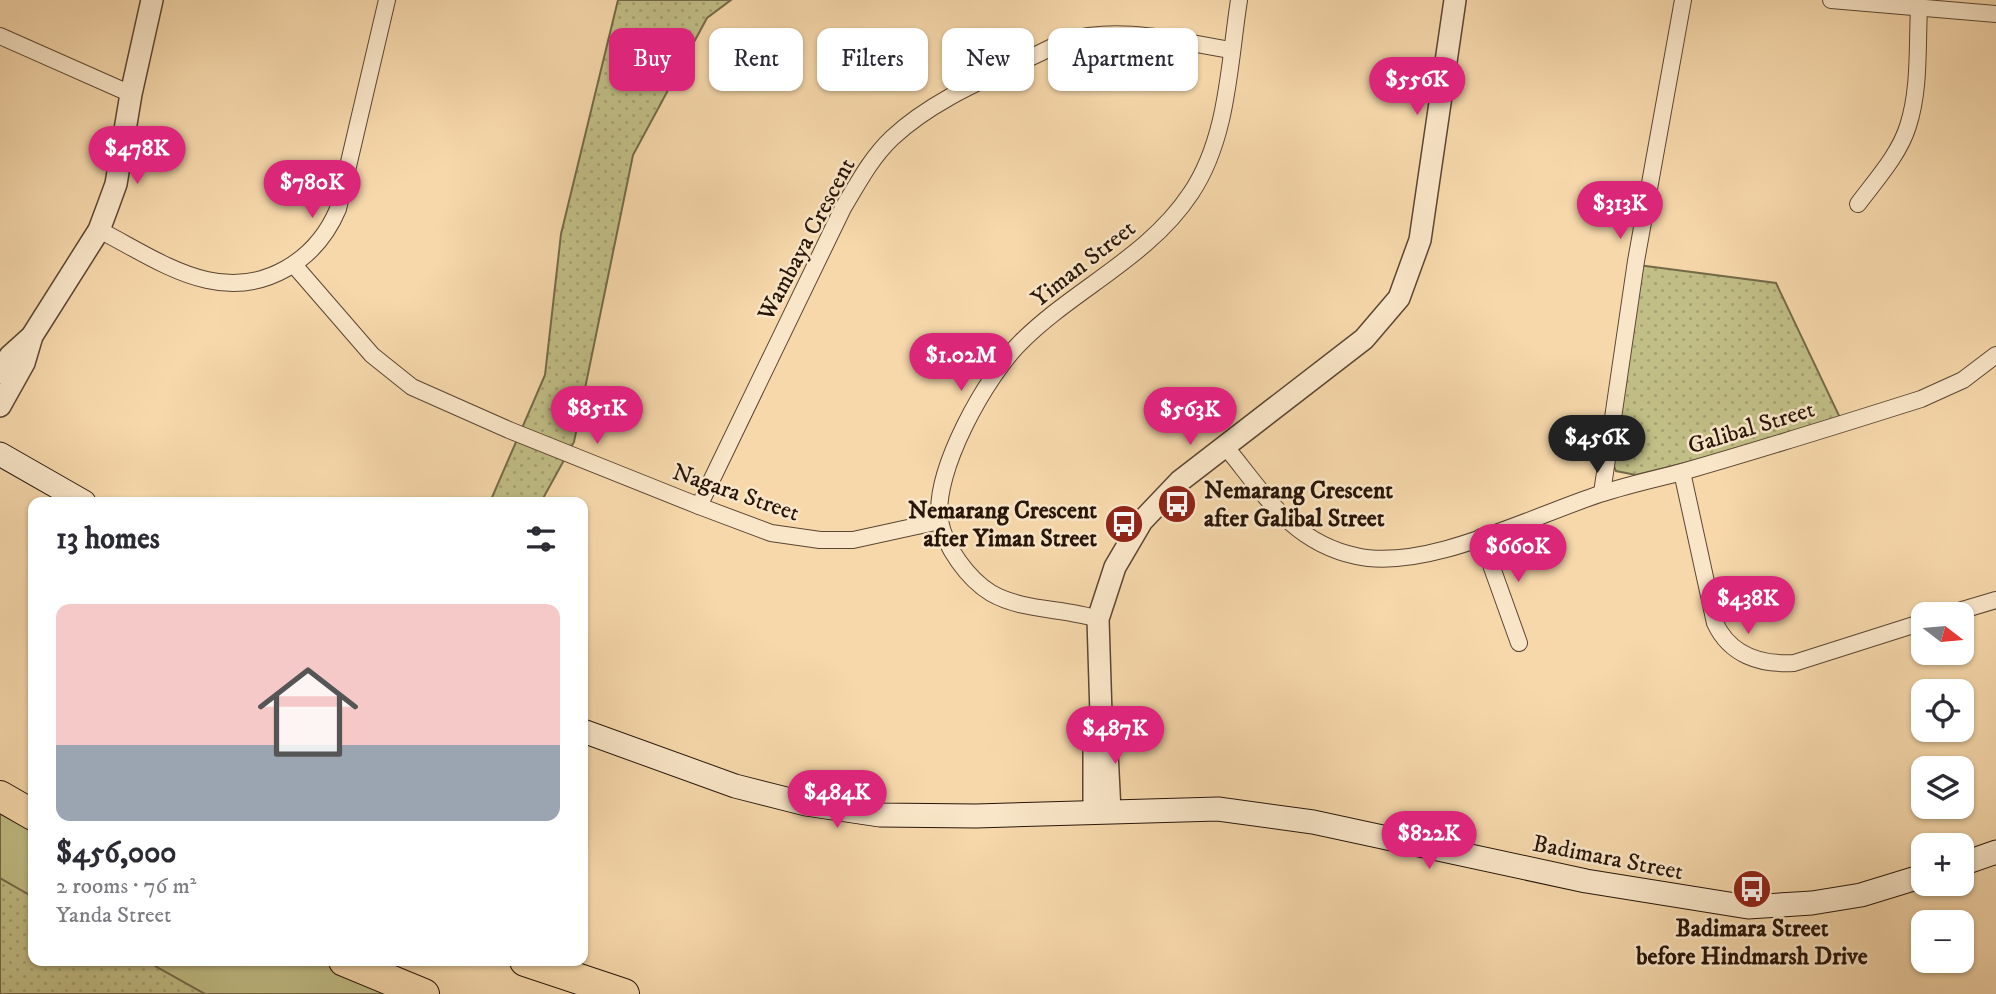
<!DOCTYPE html>
<meta charset="utf-8">
<style>
:root{--surface:#fff;--page:#f7f7f7;--text:#2b2b33;--muted:#7c7c81;--accent:#db2777}
body{margin:0;font-family:"IM FELL DW Pica",serif;background:var(--page);color:var(--text);height:100vh;display:flex;flex-direction:column;font-size:26px;white-space:nowrap}
*{box-sizing:border-box;margin:0}
p{font-size:23px;color:var(--muted)}
.icon{flex:none;width:38px;height:38px;fill:none;stroke:currentColor;stroke-width:2;stroke-linecap:round;stroke-linejoin:round}
.map{position:relative;flex:1;overflow:hidden}
.side{position:absolute;left:28px;top:497px;width:560px;height:469px;display:flex;flex-direction:column;background:var(--surface);border-radius:14px;box-shadow:0 2px 5px #0004}
.side>*{flex:none}
.hud{position:absolute;left:609px;top:28px;width:665px;height:63px;display:flex;gap:14px}
.needle{width:46px;rotate:106deg}
.buttons{position:absolute;left:1911px;top:602px;display:grid;gap:14px}
.buttons a{display:grid;place-items:center;width:63px;height:63px;border-radius:14px;background:var(--surface);box-shadow:0 2px 5px #0004;font-size:35px}
.price{position:absolute;translate:-50% -60px;padding:0 16px;border-radius:24px;background:var(--accent);color:#fff;font-size:23px;line-height:46px;filter:drop-shadow(0 2px 4px #0008)}
.price::after{content:'';position:absolute;left:50%;top:42px;width:21px;height:16px;margin-left:-10px;background:inherit;clip-path:polygon(0 0,100% 0,50% 100%)}
.price.on{background:#222;color:#fff}
ul{padding:0;list-style:none}
li{display:grid;align-content:center;gap:14px;height:371px;padding:0 28px}
li span{display:grid;place-items:center;height:217px;border-radius:14px;color:#555}
li>.icon{margin-inline-start:auto}
span .icon{width:126px;height:126px;fill:#fffc;stroke-width:1}
li b{font-size:30px}
h2{display:flex;justify-content:space-between;align-items:center;height:84px;padding:0 28px;font-size:30px}
.tag{padding:0 24px;border-radius:14px;background:var(--surface);box-shadow:0 2px 5px #0004;font-size:24px;line-height:63px}
.tag.on{background:var(--accent);color:#fff}
.map>svg:first-child{display:block}
.grass{fill:#c1be86;stroke:#746a48;stroke-width:2}
.park{fill:url(#park-dots);stroke:#746a48;stroke-width:2}
.lines{fill:none;stroke-linecap:round;stroke-linejoin:round}
.minor-casing{stroke:#5c4632;stroke-width:18}
.tertiary-casing{stroke:#5c4632;stroke-width:24}
.secondary-casing{stroke:#281509;stroke-width:25}
.motorway-casing{stroke:#281509;stroke-width:32}
.minor{stroke:#f9e6c8;stroke-width:16}
.tertiary{stroke:#f9e6c8;stroke-width:21}
.secondary{stroke:#f9e6c8;stroke-width:23}
.motorway{stroke:#f6d8ab;stroke-width:30}
.labels{text-anchor:middle;stroke-width:5;stroke-linejoin:round;paint-order:stroke}
.street-label{font-size:24px;fill:#281509;stroke:#f9e6c8}
.poi-label{font-size:24px;font-weight:bold;fill:#281509;stroke:#f9e6c8;text-anchor:start}
</style>
<div class="map">
<svg width="1996" height="994" viewBox="0 0 1996 994">
<defs>
<pattern id="park-dots" width="8" height="8" patternUnits="userSpaceOnUse" patternTransform="scale(1.75)"><rect width="8" height="8" fill="#c1be86"/><path d="M2 2h.1M6 6h.1" fill="none" stroke="#a6a272" stroke-width="1.8" stroke-linecap="round"/></pattern>
</defs>
<rect width="100%" height="100%" fill="#f6d8ab"/>
<filter id="stains"><feTurbulence type="fractalNoise" baseFrequency=".00286" numOctaves="4"/><feColorMatrix values="0 0 0 0 .2 0 0 0 0 .09 0 0 0 0 .02 0 0 0 .5 -.17"/></filter>
<radialGradient id="worn" r=".72"><stop offset=".6" stop-color="#630" stop-opacity="0"/><stop offset="1" stop-color="#630" stop-opacity=".3"/></radialGradient>
<!-- grass -->
<path class="grass" d="M0 813 33 831V961H321L408 994H0Z"/>
<!-- park -->
<g class="park">
<path d="M618 0H731L707 18 633 155 574 442 541 502H490L545 375 561 234Z"/>
<path d="M1638 265 1776 283 1843 424 1636 475 1616 471 1610 458Z"/>
<path d="M0 878 33 897V961H146L205 994H0Z"/>
</g>
<g class="lines">
<!-- minor casing -->
<g class="minor-casing">
<g id="minor">
<path d="M1831 0 1996 14"/>
<path d="M0 36 131 94"/>
<path d="M1858 204C1875 181 1899 155 1908 126 1920 89 1917 47 1919 8"/>
<path d="M99 230C133 247 170 272 207 280 264 293 316 261 338 209L387 0"/>
<path d="M294 265 372 355 412 387 509 430 699 506 771 533 820 540H853L940 521"/>
<path d="M1225 446C1264 493 1291 542 1356 556 1425 572 1532 516 1600 494 1627 485 1655 479 1682 472 1762 449 1842 424 1921 399L1963 380 1996 355"/>
<path d="M1682 472 1715 623C1730 655 1760 665 1794 663L1923 622"/>
<path d="M1602 493 1636 261 1683 0"/>
<path d="M699 506 843 208C858 183 871 158 892 138 940 93 1007 71 1064 41 1120 25 1175 41 1231 50"/>
<path d="M1481 537 1519 643"/>
<path d="M1949 614 1996 600"/>
<path d="M1098 619C1064 608 1022 611 991 593 968 579 945 547 940 521 932 472 987 375 1021 342 1074 289 1149 257 1191 193 1228 138 1229 64 1239 0"/>
</g>
</g>
<!-- tertiary casing -->
<g class="tertiary-casing">
<g id="tertiary">
<path d="M0 373 10 356 30 338"/>
<path d="M0 406 24 363 32 336 99 230 108 206 116 184 131 94 152 0"/>
<path d="M1094 747V811"/>
<path d="M1110 811 1106 733 1101 715 1098 619 1115 567 1142 521 1180 481 1364 339 1399 298 1420 240 1455 0"/>
</g>
</g>
<!-- secondary casing -->
<g class="secondary-casing">
<g id="secondary">
<path d="M0 454 84 502"/>
<path d="M583 731 735 786 806 804 880 815 976 816 1218 809 1313 822 1586 881 1748 907 1812 903 1861 895 1923 876"/>
<path d="M1962 864 1996 852"/>
</g>
</g>
<!-- motorway casing -->
<g class="motorway-casing">
<g id="motorway">
<path d="M0 796 33 815"/>
<path d="M344 961 424 994"/>
<path d="M525 961 624 994"/>
</g>
</g>
<!-- minor -->
<use href="#minor" class="minor"/>
<!-- tertiary -->
<use href="#tertiary" class="tertiary"/>
<!-- secondary -->
<use href="#secondary" class="secondary"/>
<!-- motorway -->
<use href="#motorway" class="motorway"/>
</g>
<!-- icons -->
<defs>
<g id="bus-disc" transform="scale(2.0125)"><circle r="9.5" fill="#8f2418" stroke="#f9e6c8"/><path d="M-5-6H5V4H4V6H2V4H-2V6H-4V4H-5ZM-3.5-4V0h7V-4ZM-3.5 1.2v1.5H-2V1.2ZM2 1.2v1.5H3.5V1.2Z" fill="#fff"/></g>
</defs>
<g fill-rule="evenodd">
<use href="#bus-disc" x="1177" y="504"/>
<use href="#bus-disc" x="1124" y="524"/>
<use href="#bus-disc" x="1752" y="889"/>
</g>
<g class="labels">
<!-- street labels -->
<g class="street-label">
<text transform="translate(806 239) rotate(-62)" y="8">Wambaya Crescent</text>
<text transform="translate(1083 263) rotate(-38)" y="8">Yiman Street</text>
<text transform="translate(1751 427) rotate(-17)" y="8">Galibal Street</text>
<text transform="translate(736 492) rotate(19)" y="8">Nagara Street</text>
<text transform="translate(1608 857) rotate(11)" y="8">Badimara Street</text>
</g>
<!-- poi labels -->
<g class="poi-label">
<text x="1204" y="498">Nemarang Crescent<tspan x="1204" dy="28">after Galibal Street</tspan></text>
<text x="1097" y="518" text-anchor="end">Nemarang Crescent<tspan x="1097" dy="28">after Yiman Street</tspan></text>
<text x="1752" y="936" text-anchor="middle">Badimara Street<tspan x="1752" dy="28">before Hindmarsh Drive</tspan></text>
</g>
</g>
<rect width="100%" height="100%" filter="url(#stains)"/>
<rect width="100%" height="100%" fill="url(#worn)"/>
</svg>
<div class="buttons">
<a><svg class="needle" viewBox="-14 -14 28 28"><path d="M0-13l5 13h-10z" fill="#e53935"/><path d="M0 13l5-13h-10z" fill="#7c7c81"/></svg></a>
<a><svg class="icon" aria-label="locate" viewBox="0 0 24 24"><circle cx="12" cy="12" r="6"/><path d="M12 2v4M12 18v4M2 12h4M18 12h4"/></svg></a>
<a><svg class="icon" aria-label="layers" viewBox="0 0 24 24"><path d="M12 4l9 5-9 5-9-5zM3 14l9 5 9-5"/></svg></a>
<a>+</a>
<a>−</a>
</div>
<b class="price" style="left:1417px;top:117px">$556K</b>
<b class="price" style="left:137px;top:186px">$478K</b>
<b class="price" style="left:312px;top:220px">$780K</b>
<b class="price" style="left:1620px;top:241px">$313K</b>
<b class="price" style="left:961px;top:393px">$1.02M</b>
<b class="price" style="left:597px;top:446px">$851K</b>
<b class="price" style="left:1190px;top:447px">$563K</b>
<b class="price on" style="left:1597px;top:475px">$456K</b>
<b class="price" style="left:1518px;top:584px">$660K</b>
<b class="price" style="left:1748px;top:636px">$438K</b>
<b class="price" style="left:1115px;top:766px">$487K</b>
<b class="price" style="left:837px;top:830px">$484K</b>
<b class="price" style="left:1429px;top:871px">$822K</b>
<div class="hud">
<a class="tag on">Buy</a>
<a class="tag">Rent</a>
<a class="tag">Filters</a>
<a class="tag">New</a>
<a class="tag">Apartment</a>
</div>
<section class="side">
<h2>13 homes<svg class="icon" aria-label="filters" viewBox="0 0 24 24"><path d="M4 7h16M4 17h16"/><circle cx="9" cy="7" r="2"/><circle cx="15" cy="17" r="2"/></svg></h2>
<ul>
<li><span style="background:linear-gradient(#f6c9c9 65%,#9aa5b1 0)"><svg class="icon" aria-label="home" viewBox="0 0 24 24"><path d="M3 11l9-7 9 7M6 9v11h12V9"/></svg></span><div><b>$456,000</b><p>2 rooms · 76 m²</p><p>Yanda Street</p></div></li>
</ul>
</section>
</div>
